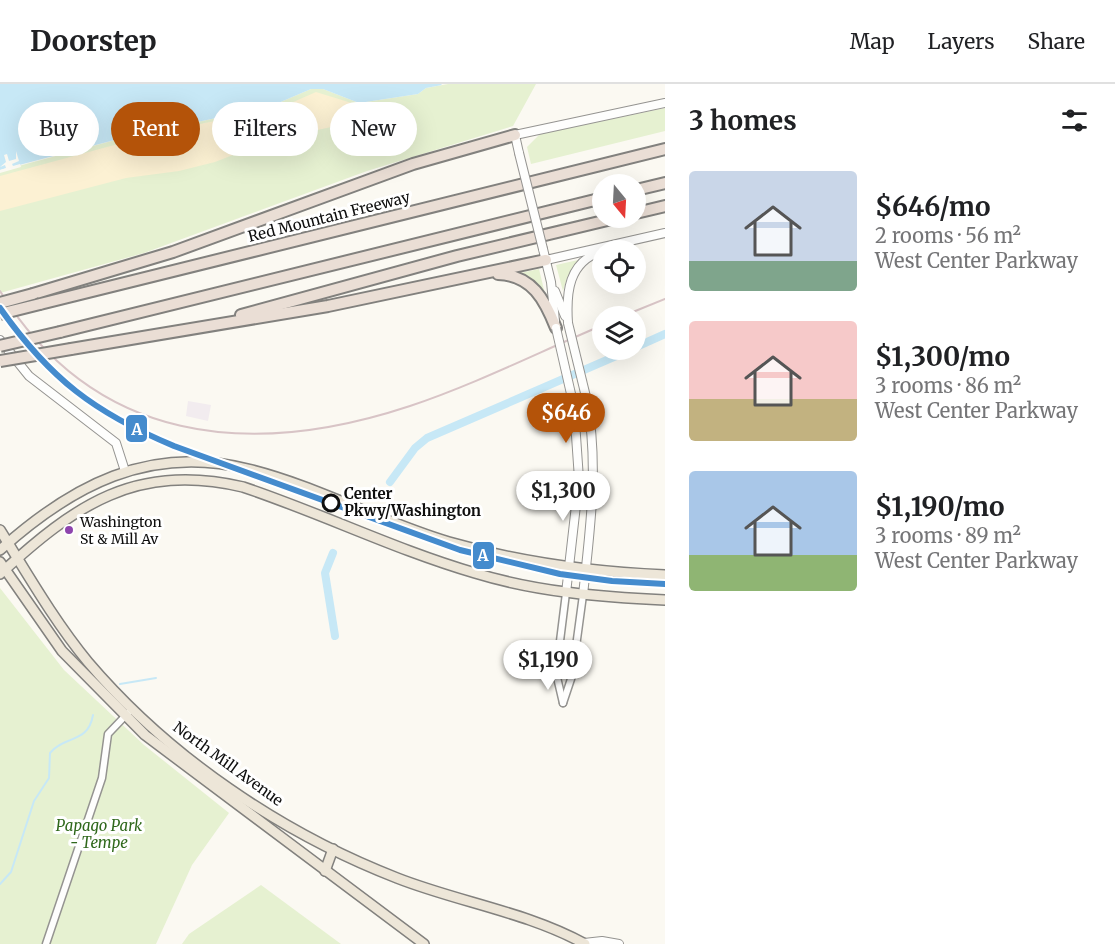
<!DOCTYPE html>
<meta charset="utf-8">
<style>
:root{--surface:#fff;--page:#f2f2f2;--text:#202124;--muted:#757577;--line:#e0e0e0;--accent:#b45309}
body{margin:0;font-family:Merriweather,serif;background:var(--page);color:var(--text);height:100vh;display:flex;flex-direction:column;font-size:22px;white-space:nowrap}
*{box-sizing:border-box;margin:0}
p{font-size:20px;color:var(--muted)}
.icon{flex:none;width:33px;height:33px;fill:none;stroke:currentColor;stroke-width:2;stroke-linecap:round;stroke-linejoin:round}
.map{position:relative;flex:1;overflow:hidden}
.panel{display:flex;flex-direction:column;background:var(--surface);width:450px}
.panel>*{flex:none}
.guide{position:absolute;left:18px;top:18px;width:556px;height:54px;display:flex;gap:12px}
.needle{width:39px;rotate:162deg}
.buttons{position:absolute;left:592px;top:90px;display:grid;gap:12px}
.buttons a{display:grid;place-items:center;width:54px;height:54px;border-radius:50%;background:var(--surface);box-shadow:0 6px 24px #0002;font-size:30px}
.price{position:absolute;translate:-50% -51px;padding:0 14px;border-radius:21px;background:#fff;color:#222;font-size:20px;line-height:39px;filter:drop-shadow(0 2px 3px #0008)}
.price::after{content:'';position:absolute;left:50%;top:36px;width:18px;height:14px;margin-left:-9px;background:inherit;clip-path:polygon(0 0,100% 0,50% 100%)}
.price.selected{background:var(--accent);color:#fff}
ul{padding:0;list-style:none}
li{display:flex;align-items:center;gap:18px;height:150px;padding:0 24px}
li span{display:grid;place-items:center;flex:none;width:168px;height:120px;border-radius:6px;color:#555}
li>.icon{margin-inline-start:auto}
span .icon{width:72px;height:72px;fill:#fffc;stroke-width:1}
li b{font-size:26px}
h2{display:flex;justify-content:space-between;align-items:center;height:72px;padding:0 24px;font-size:26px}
.tag{padding:0 21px;border-radius:27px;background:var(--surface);box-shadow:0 6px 24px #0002;font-size:21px;line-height:54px}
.tag.selected{background:var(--accent);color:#fff}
header{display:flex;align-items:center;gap:36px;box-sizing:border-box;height:84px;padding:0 30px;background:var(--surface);border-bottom:2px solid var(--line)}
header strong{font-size:28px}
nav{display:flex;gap:33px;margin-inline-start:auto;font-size:21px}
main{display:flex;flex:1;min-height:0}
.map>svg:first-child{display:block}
.industrial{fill:#f2ecef}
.green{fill:#e6f1d1}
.sand{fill:#fcf1d3}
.water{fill:#c7e8f6}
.pier{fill:#fbf9f2}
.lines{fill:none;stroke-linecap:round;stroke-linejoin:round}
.stream{stroke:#c7e8f6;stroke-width:2}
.canal{stroke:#c7e8f6;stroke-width:8}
.minor-casing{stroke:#959491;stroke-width:9}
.tertiary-casing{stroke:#959491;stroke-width:10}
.primary-casing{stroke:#82817e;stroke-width:12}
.motorway-casing{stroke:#82817e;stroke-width:14}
.minor{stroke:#fefefd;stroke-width:6}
.tertiary{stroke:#fefefd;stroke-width:8}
.primary{stroke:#ede6d8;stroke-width:9}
.motorway{stroke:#eaded5;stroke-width:10}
.rail{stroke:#d8c4c6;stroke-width:2}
.tertiary-bridge-casing{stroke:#959491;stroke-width:10;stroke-linecap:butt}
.motorway-bridge-casing{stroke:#82817e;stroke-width:14;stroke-linecap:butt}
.tertiary-bridge{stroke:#fefefd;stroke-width:8}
.motorway-bridge{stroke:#eaded5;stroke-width:10}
.rail-1-casing{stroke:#fff;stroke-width:10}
.rail-1{stroke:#448bcd;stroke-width:6}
.stop-dot{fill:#fff;stroke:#0e0e0e;stroke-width:3}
.bus-dot{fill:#8e44ad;stroke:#fff;stroke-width:2}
.labels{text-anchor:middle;stroke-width:6;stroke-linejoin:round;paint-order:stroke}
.bus-label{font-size:14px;fill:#0e0e0e;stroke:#fff;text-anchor:start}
.street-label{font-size:15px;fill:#0e0e0e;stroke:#fff}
.stop-label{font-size:15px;font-weight:bold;fill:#0e0e0e;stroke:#fff;text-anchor:start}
.park-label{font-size:15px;font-style:italic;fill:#2f681b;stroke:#fff}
.line-badge{stroke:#fff;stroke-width:2}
.badge-label{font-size:16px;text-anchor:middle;font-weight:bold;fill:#fff}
</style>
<header>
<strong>Doorstep</strong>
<nav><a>Map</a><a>Layers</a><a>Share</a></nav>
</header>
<main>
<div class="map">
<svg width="665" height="860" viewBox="0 0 665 860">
<rect width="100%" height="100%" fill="#fbf9f2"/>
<!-- industrial -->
<path class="industrial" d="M188 317 211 321 208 337 186 332Z"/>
<!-- green -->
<g class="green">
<path d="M448 0H536L513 42 367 87 144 169 0 209V87L130 52 269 23 311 5H323L359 19 418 10 426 4Z"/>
<path d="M665 24V47L531 80 527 63 540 50Z"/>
<path d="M578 176 567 194 563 207 556 181Z"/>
<path d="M539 185 545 210 520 189Z"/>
<path d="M0 504 64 586 144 661 229 729 192 781 156 860H0Z"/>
<path d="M261 801 341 860H182L189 850Z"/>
</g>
<!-- sand -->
<path class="sand" d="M316 8 355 20 376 18 378 33 271 56 215 78 179 87 126 94 0 127V92L166 47 282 23Z"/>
<!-- water -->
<path class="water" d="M0 0H441L442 1 426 4 418 10 359 19 323 5H311L269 23 130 52 0 86Z"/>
<!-- pier -->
<path class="pier" d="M16 67 19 77 12 80 13 82 20 80 21 83 0 89V86L6 84 5 81 0 83 6 78 4 71 7 70 9 77 16 75Z"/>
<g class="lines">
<!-- stream -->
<g class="stream">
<path d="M120 600 156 594"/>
<path d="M0 800 11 788 34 717 49 694 50 669C65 651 88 660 93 631"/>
</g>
<!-- canal -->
<g class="canal">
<path d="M636 263 665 250"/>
<path d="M390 398 415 364 427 354 630 266"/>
<path d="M333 469 325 489 335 552"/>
</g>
<!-- minor casing -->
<g class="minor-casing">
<g id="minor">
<path d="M563 619 556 589 566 509"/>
<path d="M563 619 572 592 583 511"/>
<path d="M46 860 102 694 108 650 128 629"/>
</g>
</g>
<!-- tertiary casing -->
<g class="tertiary-casing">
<g id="tertiary">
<path d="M519 69 515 51 665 19"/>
<path d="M543 165 551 198 555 237"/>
<path d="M546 176 665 149"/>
<path d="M555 207 565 232"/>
<path d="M568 239C566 209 568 178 602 167"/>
<path d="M0 256 29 292 116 359 125 387"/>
<path d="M566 509 579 395 574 323"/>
<path d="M583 511C590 445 599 383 587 317"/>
<path d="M584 859 602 857 619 860"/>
</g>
</g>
<!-- primary casing -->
<g class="primary-casing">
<g id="primary">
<path d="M0 446C28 491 55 538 88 578 169 673 281 749 397 794 458 818 527 828 585 860"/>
<path d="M0 466C71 402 149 360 248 385 317 402 381 438 449 458 519 478 592 488 665 491"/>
<path d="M0 478 62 567 145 651 424 860"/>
<path d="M0 490C75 421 136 378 243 403 321 429 396 466 475 489 537 508 601 513 665 516"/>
<path d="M325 787 333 765"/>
</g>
</g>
<!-- motorway casing -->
<g class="motorway-casing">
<g id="motorway">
<path d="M636 106 665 99"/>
<path d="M636 129 665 122"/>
<path d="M498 190C532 191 545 216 556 244"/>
<path d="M33 210 173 168 413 80 515 51"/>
<path d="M40 220 665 65"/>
<path d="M241 231 457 172 616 134"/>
<path d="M60 248 603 114"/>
<path d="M71 265 328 222 546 176"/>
</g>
</g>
<!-- minor -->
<use href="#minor" class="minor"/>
<!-- tertiary -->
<use href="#tertiary" class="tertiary"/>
<!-- primary -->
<use href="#primary" class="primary"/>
<!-- motorway -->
<use href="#motorway" class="motorway"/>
<!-- rail -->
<g class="rail">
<path d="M0 207C95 360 250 375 410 322 476 300 539 268 603 241"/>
<path d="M623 232 665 215"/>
</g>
<!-- tertiary-bridge casing -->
<g class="tertiary-bridge-casing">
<g id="tertiary-bridge">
<path d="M519 69 543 165"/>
<path d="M568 239 587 317"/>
<path d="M556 244 574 323"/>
</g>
</g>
<!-- motorway-bridge casing -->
<g class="motorway-bridge-casing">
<g id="motorway-bridge">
<path d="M0 219 33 210"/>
<path d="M0 230 40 220"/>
<path d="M0 262 60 248"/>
<path d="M0 277 71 265"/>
</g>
</g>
<!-- tertiary-bridge -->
<use href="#tertiary-bridge" class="tertiary-bridge"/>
<!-- motorway-bridge -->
<use href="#motorway-bridge" class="motorway-bridge"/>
<!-- rail-1 casing -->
<g class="rail-1-casing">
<path id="rail-1" d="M0 224C50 295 95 329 174 362L460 466 560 490 612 497 665 500"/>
</g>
<!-- rail-1 -->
<use href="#rail-1" class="rail-1"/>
</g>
<!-- markers -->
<circle class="stop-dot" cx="331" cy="419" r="8"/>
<circle class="bus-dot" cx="69" cy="446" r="5"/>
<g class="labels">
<!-- bus labels -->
<g class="bus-label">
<text x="80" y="443">Washington<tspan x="80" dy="17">St &amp; Mill Av</tspan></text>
</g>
<!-- street labels -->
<g class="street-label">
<text transform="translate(329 133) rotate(-14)" y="5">Red Mountain Freeway</text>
<text transform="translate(228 680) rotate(36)" y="5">North Mill Avenue</text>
</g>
<!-- stop labels -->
<g class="stop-label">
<text x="344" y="415">Center<tspan x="344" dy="17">Pkwy/Washington</tspan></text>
</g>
<!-- park labels -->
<g class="park-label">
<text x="99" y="747">Papago Park<tspan x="99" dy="17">- Tempe</tspan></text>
</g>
</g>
<g class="line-badge">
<rect x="125" y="330" width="23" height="29" rx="6" fill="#448bcd"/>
<rect x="472" y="457" width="23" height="29" rx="6" fill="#448bcd"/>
</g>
<g class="badge-label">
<text x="137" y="351">A</text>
<text x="483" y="477">A</text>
</g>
</svg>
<div class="buttons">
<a><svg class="needle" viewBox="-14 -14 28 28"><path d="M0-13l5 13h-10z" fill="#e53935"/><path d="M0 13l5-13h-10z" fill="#757577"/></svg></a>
<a><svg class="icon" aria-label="locate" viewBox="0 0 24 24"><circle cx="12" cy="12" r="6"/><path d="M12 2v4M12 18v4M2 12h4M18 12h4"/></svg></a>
<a><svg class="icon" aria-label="layers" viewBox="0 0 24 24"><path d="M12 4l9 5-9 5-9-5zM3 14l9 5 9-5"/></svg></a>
</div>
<b class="price selected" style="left:566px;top:360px">$646</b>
<b class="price" style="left:563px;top:438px">$1,300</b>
<b class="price" style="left:548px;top:607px">$1,190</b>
<div class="guide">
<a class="tag">Buy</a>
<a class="tag selected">Rent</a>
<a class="tag">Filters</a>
<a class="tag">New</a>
</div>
</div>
<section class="panel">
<h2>3 homes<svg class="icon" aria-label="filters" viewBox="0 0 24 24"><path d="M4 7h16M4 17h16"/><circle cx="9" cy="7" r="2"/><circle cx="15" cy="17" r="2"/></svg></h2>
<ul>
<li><span style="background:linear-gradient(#c9d6e8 75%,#7fa58c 0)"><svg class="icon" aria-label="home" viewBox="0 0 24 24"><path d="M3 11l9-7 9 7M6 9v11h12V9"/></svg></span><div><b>$646/mo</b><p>2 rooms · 56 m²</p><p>West Center Parkway</p></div></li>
<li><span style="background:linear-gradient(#f6c9c9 65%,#c2b280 0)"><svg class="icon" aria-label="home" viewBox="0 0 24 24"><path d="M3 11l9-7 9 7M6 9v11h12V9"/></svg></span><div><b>$1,300/mo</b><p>3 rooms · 86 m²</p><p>West Center Parkway</p></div></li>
<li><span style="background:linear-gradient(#a9c7e8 70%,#8fb573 0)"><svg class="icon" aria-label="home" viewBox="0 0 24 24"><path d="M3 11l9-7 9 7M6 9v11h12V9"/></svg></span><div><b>$1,190/mo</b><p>3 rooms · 89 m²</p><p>West Center Parkway</p></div></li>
</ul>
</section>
</main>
